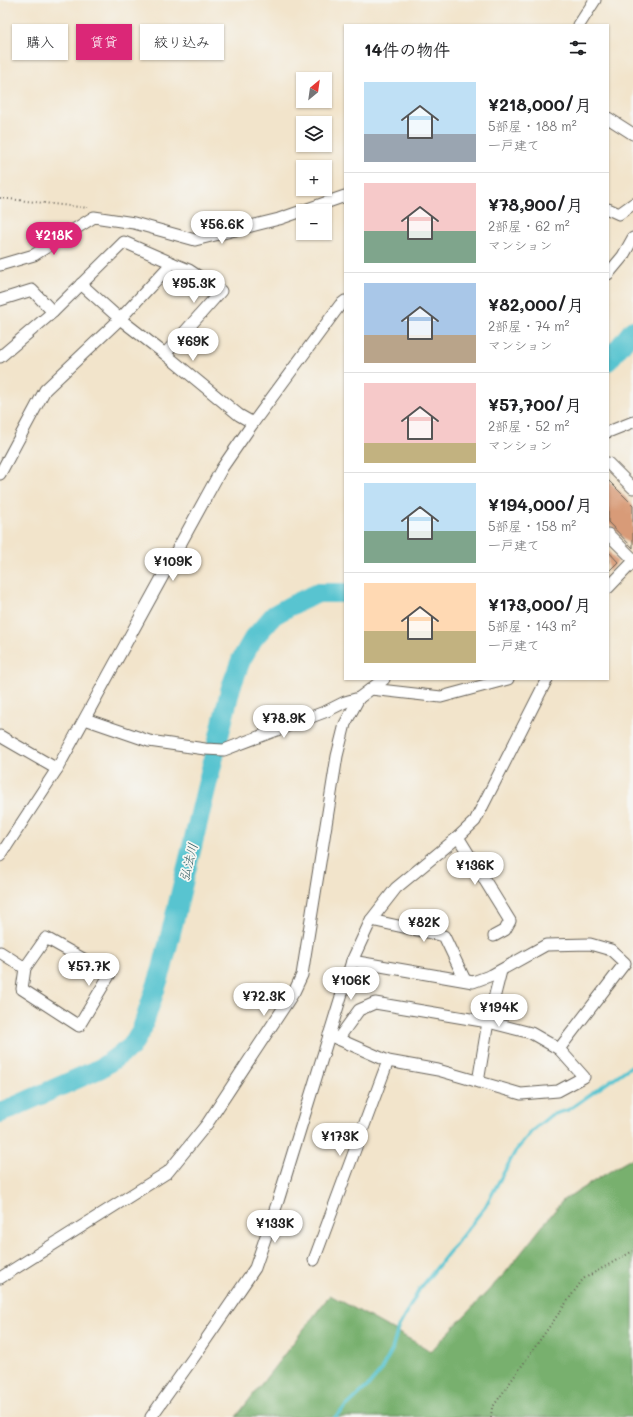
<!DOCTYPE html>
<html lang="ja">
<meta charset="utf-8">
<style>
:root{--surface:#fff;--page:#f2f2f2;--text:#202124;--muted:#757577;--line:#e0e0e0;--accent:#db2777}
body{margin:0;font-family:Mali,"Klee One",sans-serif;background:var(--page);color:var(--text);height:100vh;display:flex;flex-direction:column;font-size:15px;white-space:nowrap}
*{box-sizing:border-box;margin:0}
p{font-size:13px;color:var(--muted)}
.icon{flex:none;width:22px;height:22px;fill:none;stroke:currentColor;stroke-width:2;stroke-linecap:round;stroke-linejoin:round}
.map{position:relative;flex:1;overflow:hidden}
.drawer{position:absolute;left:344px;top:24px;width:265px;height:656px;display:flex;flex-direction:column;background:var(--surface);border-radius:0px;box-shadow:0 1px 3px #0004}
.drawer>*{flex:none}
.hud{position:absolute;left:12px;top:24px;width:272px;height:36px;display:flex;gap:8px}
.needle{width:26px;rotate:29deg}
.fabs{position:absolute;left:296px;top:72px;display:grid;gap:8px}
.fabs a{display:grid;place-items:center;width:36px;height:36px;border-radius:0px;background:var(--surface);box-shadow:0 1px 3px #0004;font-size:20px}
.price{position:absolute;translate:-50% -34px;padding:0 9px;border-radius:14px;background:#fff;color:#222;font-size:13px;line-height:26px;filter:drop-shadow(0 1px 2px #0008)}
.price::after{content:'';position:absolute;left:50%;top:24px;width:12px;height:9px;margin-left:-6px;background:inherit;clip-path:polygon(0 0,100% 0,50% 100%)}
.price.on{background:var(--accent);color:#fff}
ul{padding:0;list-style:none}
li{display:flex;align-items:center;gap:12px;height:100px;padding:0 20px}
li+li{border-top:1px solid var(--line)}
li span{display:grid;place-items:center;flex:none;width:112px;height:80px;border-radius:0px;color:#555}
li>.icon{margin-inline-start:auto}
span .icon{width:48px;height:48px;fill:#fffc;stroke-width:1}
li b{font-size:17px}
h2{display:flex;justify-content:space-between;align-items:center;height:48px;padding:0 20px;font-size:17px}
.pill{padding:0 14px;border-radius:0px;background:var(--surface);box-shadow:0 1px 3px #0004;font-size:14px;line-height:36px}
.pill.on{background:var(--accent);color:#fff}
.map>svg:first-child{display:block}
.forest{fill:#78b06e;stroke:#4a6645}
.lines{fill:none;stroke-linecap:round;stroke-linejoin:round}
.stream{stroke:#58c4d0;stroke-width:3.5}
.river{stroke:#58c4d0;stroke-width:20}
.building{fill:#d89b78}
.minor-casing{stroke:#676259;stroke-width:13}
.path{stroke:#676259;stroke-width:2;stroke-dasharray:1 3;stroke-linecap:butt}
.minor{stroke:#fff;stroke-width:11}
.labels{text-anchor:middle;stroke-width:3.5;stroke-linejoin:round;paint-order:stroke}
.water-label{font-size:13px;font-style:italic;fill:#345f64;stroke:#f6f6f2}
</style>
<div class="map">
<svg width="633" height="1417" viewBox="0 0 633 1417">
<rect width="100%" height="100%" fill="#f6f6f2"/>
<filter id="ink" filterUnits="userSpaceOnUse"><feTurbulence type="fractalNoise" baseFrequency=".025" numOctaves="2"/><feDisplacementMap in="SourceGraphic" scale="8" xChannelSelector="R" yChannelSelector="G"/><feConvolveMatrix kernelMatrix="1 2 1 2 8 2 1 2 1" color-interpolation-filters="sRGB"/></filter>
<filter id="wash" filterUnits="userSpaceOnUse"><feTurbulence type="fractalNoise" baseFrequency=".012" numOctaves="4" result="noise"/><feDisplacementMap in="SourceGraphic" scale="16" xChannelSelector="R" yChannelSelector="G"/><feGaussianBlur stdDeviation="0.9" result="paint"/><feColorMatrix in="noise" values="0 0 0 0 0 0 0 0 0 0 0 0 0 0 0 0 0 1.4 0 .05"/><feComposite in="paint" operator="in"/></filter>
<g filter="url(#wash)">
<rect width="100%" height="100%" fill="#f2e4cb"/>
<!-- forest -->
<path class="forest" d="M633 1158V1417H236L330 1295 431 1351 506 1272 563 1200 617 1167Z"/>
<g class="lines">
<!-- stream -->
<path class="stream" d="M335 1417 369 1385 380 1372 392 1350 398 1328 419 1290 485 1207 515 1152 532 1131 551 1115 568 1110 633 1065"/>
<!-- river -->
<g class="river">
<path d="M608 361 633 330"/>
<path d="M0 1113 101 1068 131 1047 142 1029 162 969 231 687 241 660 253 639 274 615 292 605 318 593H345"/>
</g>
</g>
<g id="blocks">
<!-- building -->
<g class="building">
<path d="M608 480 633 505V548L608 522Z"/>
<path d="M608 551 618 562 608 572Z"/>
</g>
</g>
</g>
<g filter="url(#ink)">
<use href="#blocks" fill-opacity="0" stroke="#676259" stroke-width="1"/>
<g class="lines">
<!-- minor casing -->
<g class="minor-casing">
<g id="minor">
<path d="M579 25 595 0"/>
<path d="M608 118 633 134"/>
<path d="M608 209 619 214 633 204"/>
<path d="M0 265 34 255 94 217 134 223 195 240 279 219 345 196"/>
<path d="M608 274 623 256 633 238"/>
<path d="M81 284 120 319 165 354 239 415 253 423"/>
<path d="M0 300 32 290 53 312"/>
<path d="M165 354 221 291 189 270 172 263"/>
<path d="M0 357 53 312 124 242 172 263 120 319 45 390 0 474"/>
<path d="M608 432 633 422"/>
<path d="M608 463 633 488"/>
<path d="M608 534 633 559"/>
<path d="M608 588 633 562"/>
<path d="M371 689 441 697 508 679"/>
<path d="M85 719 149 741 205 749 224 750 327 711 345 702 359 698"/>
<path d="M0 736 57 769"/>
<path d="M458 837 510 921 505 930 494 936"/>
<path d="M0 856 57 769 222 468 253 423 340 305 345 301"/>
<path d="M371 920 444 936 465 980"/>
<path d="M46 938 110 974 79 1026 22 989 25 968Z"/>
<path d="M0 952 25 968"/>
<path d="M329 1035 388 1061 438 1070 521 1094 558 1091 584 1077 559 1049 625 963 611 950 590 944 546 945 492 975 473 982 352 961"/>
<path d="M338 1039 359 1010 375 1003 488 1022 531 1033 559 1049"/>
<path d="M478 1082 488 1022 501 971"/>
<path d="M314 1260 388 1061"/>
<path d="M0 1278 168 1172 207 1124 294 992 302 975 337 756 345 724 359 698 384 679"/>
<path d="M151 1417 196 1354 255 1268 278 1201 352 961 371 920 396 888 458 837 475 821 547 679"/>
</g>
</g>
<!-- path -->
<g class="path">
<path d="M0 198 88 208"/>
<path d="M491 1417 492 1408 583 1279 633 1251"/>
</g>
<!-- minor -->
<use href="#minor" class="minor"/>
</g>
</g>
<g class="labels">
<!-- water labels -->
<g class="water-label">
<text transform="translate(188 862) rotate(-76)" y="5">弘法川</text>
</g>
</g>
</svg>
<div class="fabs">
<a><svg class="needle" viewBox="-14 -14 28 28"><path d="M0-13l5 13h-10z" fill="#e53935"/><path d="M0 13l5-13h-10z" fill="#757577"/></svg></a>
<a><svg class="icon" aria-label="layers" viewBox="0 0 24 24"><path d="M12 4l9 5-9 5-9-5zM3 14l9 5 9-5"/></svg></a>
<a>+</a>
<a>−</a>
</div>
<b class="price" style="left:222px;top:245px">¥56.6K</b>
<b class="price on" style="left:54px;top:256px">¥218K</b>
<b class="price" style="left:194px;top:304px">¥95.3K</b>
<b class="price" style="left:193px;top:362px">¥69K</b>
<b class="price" style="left:173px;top:582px">¥109K</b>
<b class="price" style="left:284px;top:739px">¥78.9K</b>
<b class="price" style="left:475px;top:886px">¥136K</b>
<b class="price" style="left:424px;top:943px">¥82K</b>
<b class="price" style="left:89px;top:987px">¥57.7K</b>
<b class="price" style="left:351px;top:1001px">¥106K</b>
<b class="price" style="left:264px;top:1017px">¥72.3K</b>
<b class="price" style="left:499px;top:1028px">¥194K</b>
<b class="price" style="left:340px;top:1157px">¥173K</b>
<b class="price" style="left:275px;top:1244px">¥133K</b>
<div class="hud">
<a class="pill">購入</a>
<a class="pill on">賃貸</a>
<a class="pill">絞り込み</a>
</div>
<section class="drawer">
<h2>14件の物件<svg class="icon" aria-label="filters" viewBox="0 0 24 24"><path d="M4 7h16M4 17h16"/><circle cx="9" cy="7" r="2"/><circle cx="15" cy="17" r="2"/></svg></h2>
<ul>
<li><span style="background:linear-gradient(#bfe0f5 65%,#9aa5b1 0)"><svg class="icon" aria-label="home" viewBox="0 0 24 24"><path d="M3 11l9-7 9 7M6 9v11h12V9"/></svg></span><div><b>¥218,000/月</b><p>5部屋 · 188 m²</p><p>一戸建て</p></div></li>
<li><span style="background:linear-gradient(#f6c9c9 60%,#7fa58c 0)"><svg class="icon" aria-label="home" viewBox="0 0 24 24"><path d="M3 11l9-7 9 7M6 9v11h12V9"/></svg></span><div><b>¥78,900/月</b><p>2部屋 · 62 m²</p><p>マンション</p></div></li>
<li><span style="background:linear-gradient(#a9c7e8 65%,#b9a48a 0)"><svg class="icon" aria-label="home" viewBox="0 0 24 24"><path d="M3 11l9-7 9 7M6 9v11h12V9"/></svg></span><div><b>¥82,000/月</b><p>2部屋 · 74 m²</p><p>マンション</p></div></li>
<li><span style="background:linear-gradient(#f6c9c9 75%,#c2b280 0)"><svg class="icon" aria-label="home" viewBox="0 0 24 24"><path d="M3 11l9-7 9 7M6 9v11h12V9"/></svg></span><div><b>¥57,700/月</b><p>2部屋 · 52 m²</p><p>マンション</p></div></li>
<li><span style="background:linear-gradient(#bfe0f5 60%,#7fa58c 0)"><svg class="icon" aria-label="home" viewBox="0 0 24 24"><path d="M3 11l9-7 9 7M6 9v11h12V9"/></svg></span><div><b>¥194,000/月</b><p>5部屋 · 158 m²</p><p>一戸建て</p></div></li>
<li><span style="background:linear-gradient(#ffd9b3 60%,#c2b280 0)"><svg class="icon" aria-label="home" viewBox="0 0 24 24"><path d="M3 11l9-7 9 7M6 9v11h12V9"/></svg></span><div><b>¥173,000/月</b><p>5部屋 · 143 m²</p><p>一戸建て</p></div></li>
</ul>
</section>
</div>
